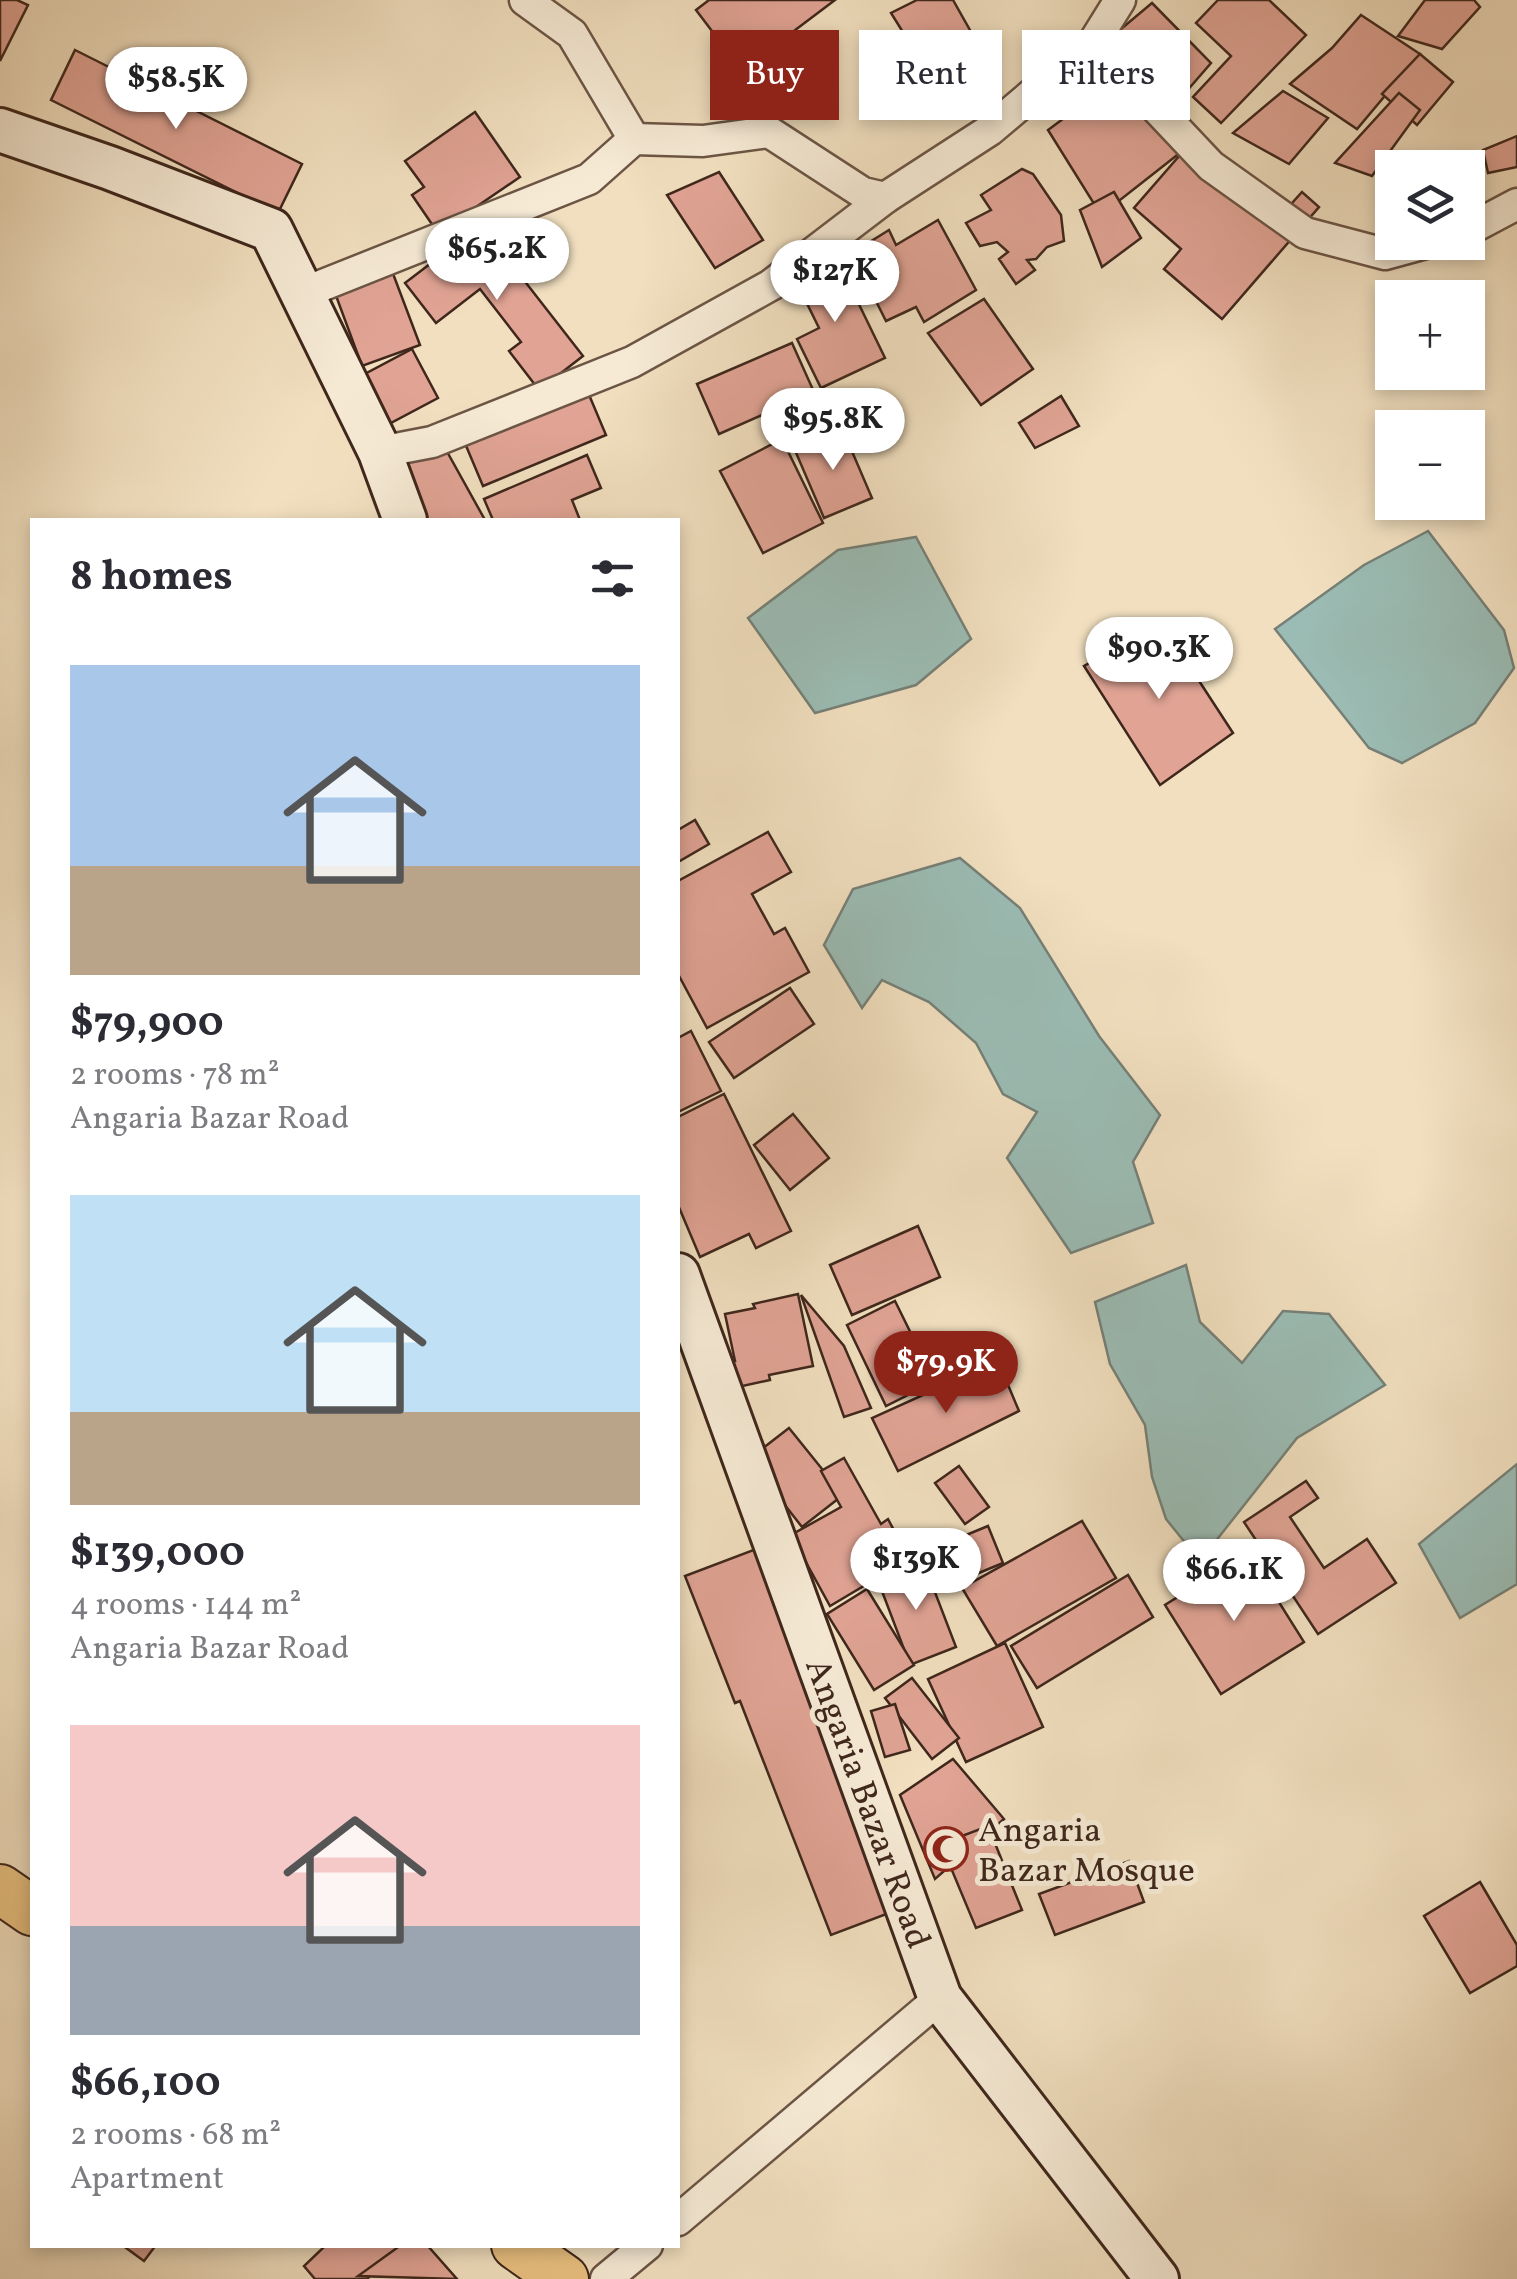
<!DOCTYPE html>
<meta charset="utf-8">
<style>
:root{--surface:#fff;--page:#f2f2f3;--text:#2b2b33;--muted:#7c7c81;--accent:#8f2418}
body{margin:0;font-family:Vollkorn,serif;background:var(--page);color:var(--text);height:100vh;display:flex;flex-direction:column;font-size:38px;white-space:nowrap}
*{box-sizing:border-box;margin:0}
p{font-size:32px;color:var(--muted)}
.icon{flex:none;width:55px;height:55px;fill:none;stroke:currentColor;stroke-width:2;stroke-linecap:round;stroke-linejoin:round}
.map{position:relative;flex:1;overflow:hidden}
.side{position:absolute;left:30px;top:518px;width:650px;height:1730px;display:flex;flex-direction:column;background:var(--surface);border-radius:0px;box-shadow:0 5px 15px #0003}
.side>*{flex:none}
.hud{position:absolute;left:710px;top:30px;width:655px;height:90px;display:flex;gap:20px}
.fabs{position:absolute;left:1375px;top:150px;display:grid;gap:20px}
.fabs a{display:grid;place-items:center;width:110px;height:110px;border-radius:0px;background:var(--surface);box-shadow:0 5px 15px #0003;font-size:50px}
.price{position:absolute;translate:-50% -85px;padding:0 22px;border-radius:35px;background:#fff;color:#222;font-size:32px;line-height:65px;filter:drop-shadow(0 2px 5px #0008)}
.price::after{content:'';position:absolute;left:50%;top:60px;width:30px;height:22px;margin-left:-15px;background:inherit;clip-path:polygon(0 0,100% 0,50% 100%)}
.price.on{background:var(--accent);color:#fff}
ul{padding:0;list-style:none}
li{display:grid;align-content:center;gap:20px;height:530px;padding:0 40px}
li span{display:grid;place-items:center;height:310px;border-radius:0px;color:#555}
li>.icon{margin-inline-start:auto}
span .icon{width:180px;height:180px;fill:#fffc;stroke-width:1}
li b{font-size:42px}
h2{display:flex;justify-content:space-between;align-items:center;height:120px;padding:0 40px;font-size:42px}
.chip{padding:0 35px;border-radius:0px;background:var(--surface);box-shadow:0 5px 15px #0003;font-size:35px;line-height:90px}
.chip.on{background:var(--accent);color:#fff}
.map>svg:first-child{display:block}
.water{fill:#9bbcb4;stroke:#768077;stroke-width:2.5}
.building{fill:#e0a394;stroke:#3f271c;stroke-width:2.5}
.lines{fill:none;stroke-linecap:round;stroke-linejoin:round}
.street-casing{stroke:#6c5545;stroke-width:35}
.secondary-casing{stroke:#3f271c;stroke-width:48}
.primary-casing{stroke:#3f271c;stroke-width:52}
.street{stroke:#f6ead5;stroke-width:30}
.secondary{stroke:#f6ead5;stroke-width:42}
.primary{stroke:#e8c080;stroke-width:48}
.labels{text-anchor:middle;stroke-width:10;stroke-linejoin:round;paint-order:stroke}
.street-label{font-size:35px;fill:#3f271c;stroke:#f6ead5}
.poi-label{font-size:35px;fill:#3f271c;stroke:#f6ead5;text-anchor:start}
</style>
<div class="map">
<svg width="1517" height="2279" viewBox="0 0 1517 2279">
<rect width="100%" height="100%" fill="#f1dfbf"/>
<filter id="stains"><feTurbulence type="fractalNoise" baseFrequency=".002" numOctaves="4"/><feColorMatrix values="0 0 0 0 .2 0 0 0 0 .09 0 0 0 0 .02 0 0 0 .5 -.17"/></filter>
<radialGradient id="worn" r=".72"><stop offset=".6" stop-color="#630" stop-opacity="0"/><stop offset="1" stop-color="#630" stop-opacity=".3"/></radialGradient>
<!-- water -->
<g class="water">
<path d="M1428 531 1504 630 1514 668 1475 723 1402 763 1369 748 1275 629 1364 565Z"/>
<path d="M916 537 971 639 916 685 815 713 748 618 838 550Z"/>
<path d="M960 858 1020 908 1099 1036 1160 1115 1133 1162 1153 1223 1071 1253 1007 1158 1037 1112 1003 1094 976 1043 929 1002 882 980 862 1008 824 945 853 889Z"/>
<path d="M1186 1265 1200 1322 1242 1363 1283 1311 1329 1314 1385 1385 1297 1438 1200 1561 1166 1519 1152 1477 1145 1425 1110 1364 1095 1302Z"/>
<path d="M1517 1464V1584L1460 1618 1419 1544Z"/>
</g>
<!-- building -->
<g class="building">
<path d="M0 0H17L28 5 0 61Z"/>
<path d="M709 0H835L778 43 802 76 759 109 732 74 740 68 696 10Z"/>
<path d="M917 0H953L984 55 934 82 891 13Z"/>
<path d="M1218 0H1269L1306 35 1221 123 1193 97 1231 56 1196 23Z"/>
<path d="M1425 0H1474L1480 7 1442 49 1398 36Z"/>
<path d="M1152 3 1211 63 1179 100 1115 34Z"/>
<path d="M1361 15 1420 54 1357 129 1290 84 1332 48Z"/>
<path d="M75 50 302 164 278 213 51 100Z"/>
<path d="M1420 54 1453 82 1417 125 1382 94Z"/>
<path d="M1130 69 1195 141 1101 215 1048 130Z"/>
<path d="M1283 91 1328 118 1289 164 1233 133Z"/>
<path d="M1399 93 1420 110 1372 176 1335 163Z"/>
<path d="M475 112 520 177 438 233 412 195 424 187 405 161Z"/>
<path d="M1517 136V167L1488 173 1483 150Z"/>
<path d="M1187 147 1274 223 1302 192 1319 207 1222 319 1164 269 1181 249 1134 208Z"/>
<path d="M1022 169 1033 174 1061 215 1064 241 1047 247 1036 259 1027 260 1035 270 1016 284 999 259 1008 252 997 242 980 246 966 223 991 210 981 195Z"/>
<path d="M719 172 763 240 715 268 667 195Z"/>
<path d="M1114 192 1141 238 1102 267 1080 210Z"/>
<path d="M938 220 976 290 924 322 916 307 886 321 852 253 889 230 896 245Z"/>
<path d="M481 225 583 356 539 390 509 351 521 342 480 289 436 323 405 283Z"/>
<path d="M835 255 885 358 821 388 797 339 819 328 793 275Z"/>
<path d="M392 271 420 345 362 366 335 293Z"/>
<path d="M984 299 1033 369 981 405 928 333Z"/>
<path d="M792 343 814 392 719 434 697 384Z"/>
<path d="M412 349 438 398 387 425 361 376Z"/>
<path d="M587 390 606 435 483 486 464 441Z"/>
<path d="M1061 396 1079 426 1035 448 1019 423Z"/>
<path d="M842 428 872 498 824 518 794 448Z"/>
<path d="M440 439 485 520H420L390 467Z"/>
<path d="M782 439 823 523 763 553 720 471Z"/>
<path d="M587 455 601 488 572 500 580 520H493L484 499Z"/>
<path d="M1162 624 1233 733 1160 785 1084 666Z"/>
<path d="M695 820 709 844 678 862V830Z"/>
<path d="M768 832 791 872 752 894 774 934 785 928 809 972 707 1028 678 974V881Z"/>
<path d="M790 988 814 1024 734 1078 709 1042Z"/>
<path d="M691 1031 721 1091 678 1112V1038Z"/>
<path d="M724 1094 791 1231 756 1248 749 1234 700 1257 678 1205V1117Z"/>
<path d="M793 1114 829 1158 790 1190 754 1145Z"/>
<path d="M918 1226 940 1277 852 1315 830 1265Z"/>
<path d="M798 1294 813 1366 769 1375 770 1380 724 1390 718 1365 735 1361 725 1314 755 1308 753 1304Z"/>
<path d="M801 1295 844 1346 871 1408 844 1417Z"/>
<path d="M895 1301 928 1368 901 1381 908 1395 886 1406 847 1325Z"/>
<path d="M998 1361 1019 1411 898 1471 872 1418Z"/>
<path d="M789 1428 843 1495 802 1527 749 1459Z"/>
<path d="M844 1458 881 1524 888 1519 909 1559 830 1606 791 1535 841 1507 821 1471Z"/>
<path d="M959 1466 989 1507 965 1524 935 1483Z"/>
<path d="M1306 1481 1318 1498 1290 1517 1324 1568 1367 1539 1396 1583 1318 1634 1244 1522Z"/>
<path d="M1082 1521 1116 1578 997 1646 962 1588Z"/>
<path d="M988 1526 1003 1563 957 1582 942 1545Z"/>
<path d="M756 1549 897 1910 831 1935 740 1701 735 1703 685 1576Z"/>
<path d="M1248 1553 1304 1642 1221 1694 1165 1605Z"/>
<path d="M923 1561 956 1647 910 1665 877 1578Z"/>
<path d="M1128 1575 1153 1617 1037 1688 1011 1646Z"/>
<path d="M867 1589 914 1665 874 1690 827 1614Z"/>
<path d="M1005 1643 1043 1727 966 1762 928 1679Z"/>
<path d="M912 1678 959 1738 932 1759 885 1698Z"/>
<path d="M895 1704 910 1750 885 1757 871 1711Z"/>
<path d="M953 1759 1004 1819 935 1879 900 1795Z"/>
<path d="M988 1826 1022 1910 976 1928 941 1844Z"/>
<path d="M1129 1861 1144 1902 1055 1935 1039 1894Z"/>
<path d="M1480 1882 1517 1945V1966L1470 1993 1424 1916Z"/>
<path d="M122 2245H156L144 2261Z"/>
<path d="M326 2245H410L375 2276 373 2273 367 2279H315L304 2266Z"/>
<path d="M401 2245H427L457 2279 358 2276Z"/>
</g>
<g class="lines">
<!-- street casing -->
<g class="street-casing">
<g id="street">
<path d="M525 0 572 34 634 139"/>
<path d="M1094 42 1211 166 1305 233 1385 254 1429 242"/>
<path d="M885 198 990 130 1094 42 1120 0"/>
<path d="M1468 230 1517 204"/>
<path d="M303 293 589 179 634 139 703 141 769 132 863 193 885 198 771 285 632 362 432 442 380 452"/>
<path d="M678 2220 940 1998"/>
<path d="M606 2279 647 2245"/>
</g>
</g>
<!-- secondary casing -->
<g class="secondary-casing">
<g id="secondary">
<path d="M0 130 110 168 271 230 380 452 405 520"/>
<path d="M678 1275 940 1998 1157 2279"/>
</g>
</g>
<!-- primary casing -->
<g class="primary-casing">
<g id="primary">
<path d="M0 1889 32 1911"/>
<path d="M516 2245 564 2279"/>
</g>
</g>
<!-- street -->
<use href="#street" class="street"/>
<!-- secondary -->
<use href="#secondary" class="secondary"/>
<!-- primary -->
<use href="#primary" class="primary"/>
</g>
<!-- icons -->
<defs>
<g id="mosque-ring" transform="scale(2.25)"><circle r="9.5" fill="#f6ead5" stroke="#8f2418" stroke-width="1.5"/><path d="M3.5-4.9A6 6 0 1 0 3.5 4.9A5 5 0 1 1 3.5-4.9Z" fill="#8f2418"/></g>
</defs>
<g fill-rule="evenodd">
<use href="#mosque-ring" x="946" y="1849"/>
</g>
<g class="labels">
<!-- street labels -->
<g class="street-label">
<text transform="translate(869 1803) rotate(70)" y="12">Angaria Bazar Road</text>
</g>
<!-- poi labels -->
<g class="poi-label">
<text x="978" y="1841">Angaria<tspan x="978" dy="40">Bazar Mosque</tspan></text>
</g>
</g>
<rect width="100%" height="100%" filter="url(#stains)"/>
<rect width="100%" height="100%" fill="url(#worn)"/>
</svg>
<div class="fabs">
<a><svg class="icon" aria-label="layers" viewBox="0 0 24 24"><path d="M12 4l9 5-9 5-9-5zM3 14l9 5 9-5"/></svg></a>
<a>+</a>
<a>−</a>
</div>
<b class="price" style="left:176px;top:132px">$58.5K</b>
<b class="price" style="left:497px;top:303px">$65.2K</b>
<b class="price" style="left:835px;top:325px">$127K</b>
<b class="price" style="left:833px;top:473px">$95.8K</b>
<b class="price" style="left:1159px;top:702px">$90.3K</b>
<b class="price on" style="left:946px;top:1416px">$79.9K</b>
<b class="price" style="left:916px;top:1613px">$139K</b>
<b class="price" style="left:1234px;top:1624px">$66.1K</b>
<div class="hud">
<a class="chip on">Buy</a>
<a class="chip">Rent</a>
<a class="chip">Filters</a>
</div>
<section class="side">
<h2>8 homes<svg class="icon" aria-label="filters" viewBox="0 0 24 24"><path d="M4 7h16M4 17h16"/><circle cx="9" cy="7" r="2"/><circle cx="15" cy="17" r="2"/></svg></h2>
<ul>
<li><span style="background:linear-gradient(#a9c7e8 65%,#b9a48a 0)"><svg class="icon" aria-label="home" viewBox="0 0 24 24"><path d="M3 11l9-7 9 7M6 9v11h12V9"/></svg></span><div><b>$79,900</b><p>2 rooms · 78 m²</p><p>Angaria Bazar Road</p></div></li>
<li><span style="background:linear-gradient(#bfe0f5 70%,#b9a48a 0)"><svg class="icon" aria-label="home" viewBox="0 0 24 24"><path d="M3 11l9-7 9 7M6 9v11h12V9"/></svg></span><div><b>$139,000</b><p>4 rooms · 144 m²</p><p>Angaria Bazar Road</p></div></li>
<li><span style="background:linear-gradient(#f6c9c9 65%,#9aa5b1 0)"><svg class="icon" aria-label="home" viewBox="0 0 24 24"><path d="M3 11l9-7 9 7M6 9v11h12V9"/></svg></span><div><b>$66,100</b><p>2 rooms · 68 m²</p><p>Apartment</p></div></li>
</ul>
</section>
</div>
